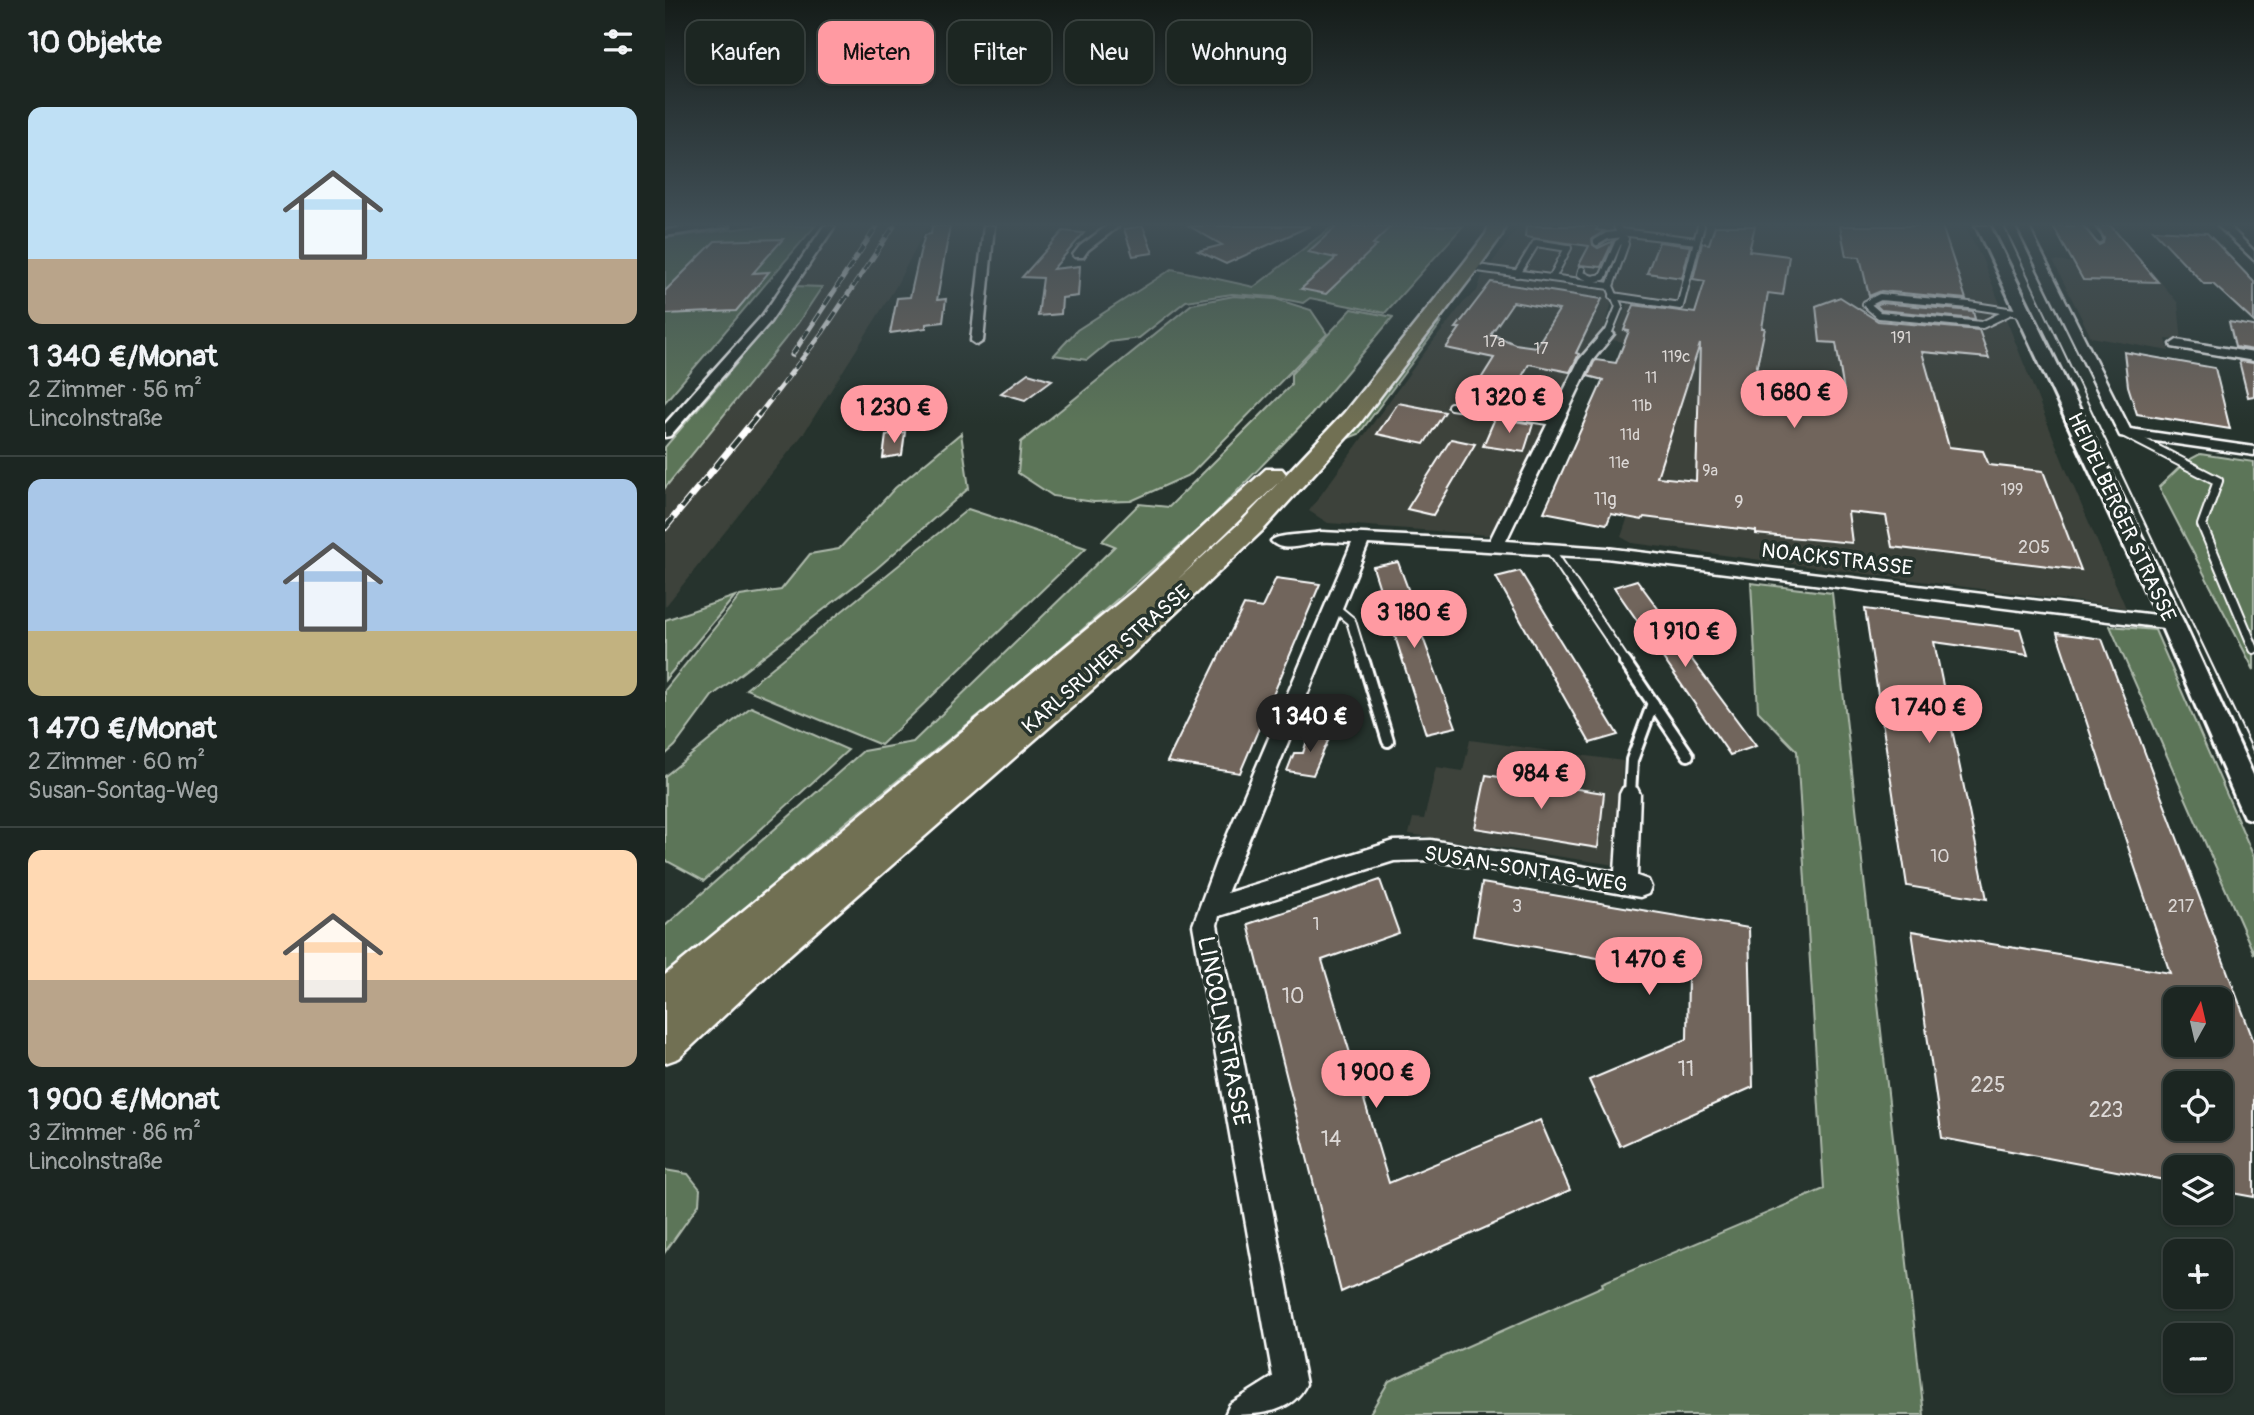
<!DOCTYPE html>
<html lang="de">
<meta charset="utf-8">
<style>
:root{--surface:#1c2622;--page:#252e2a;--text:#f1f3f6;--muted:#a0a5a5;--line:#3a4340;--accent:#ff9aa2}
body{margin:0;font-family:Pangolin,sans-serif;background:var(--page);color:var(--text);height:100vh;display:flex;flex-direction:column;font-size:26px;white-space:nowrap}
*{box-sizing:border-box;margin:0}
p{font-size:23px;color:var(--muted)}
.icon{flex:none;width:38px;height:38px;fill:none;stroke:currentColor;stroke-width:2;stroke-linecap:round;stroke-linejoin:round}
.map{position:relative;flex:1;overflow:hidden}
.sheet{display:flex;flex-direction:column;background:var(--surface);width:665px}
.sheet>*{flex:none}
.hud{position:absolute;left:21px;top:21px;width:665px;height:63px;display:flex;gap:14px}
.needle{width:46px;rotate:8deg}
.fabs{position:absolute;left:1498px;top:987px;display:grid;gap:14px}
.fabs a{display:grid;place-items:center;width:70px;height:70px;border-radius:14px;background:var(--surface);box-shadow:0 2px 5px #0004,0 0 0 2px var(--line);font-size:35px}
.price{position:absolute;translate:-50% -60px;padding:0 16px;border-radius:24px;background:var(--accent);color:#111;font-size:23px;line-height:46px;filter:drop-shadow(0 2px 4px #0008)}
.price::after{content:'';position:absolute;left:50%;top:42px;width:21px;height:16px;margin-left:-10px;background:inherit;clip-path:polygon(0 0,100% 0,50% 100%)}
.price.active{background:#222;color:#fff}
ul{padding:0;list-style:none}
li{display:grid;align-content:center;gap:14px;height:371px;padding:0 28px}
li+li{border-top:2px solid var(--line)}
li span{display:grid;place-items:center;height:217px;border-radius:14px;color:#555}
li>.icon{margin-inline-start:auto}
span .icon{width:126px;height:126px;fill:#fffc;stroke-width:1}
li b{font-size:30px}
h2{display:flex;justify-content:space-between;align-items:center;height:84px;padding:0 28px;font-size:30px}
.chip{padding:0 24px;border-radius:14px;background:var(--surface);box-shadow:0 2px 5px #0004,0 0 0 2px var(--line);font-size:24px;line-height:63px}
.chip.active{background:var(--accent);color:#111}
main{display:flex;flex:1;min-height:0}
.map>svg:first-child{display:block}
.built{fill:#3c423b}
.green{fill:#5c7458;stroke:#aebaac;stroke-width:2}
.building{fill:#71655c;stroke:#fff;stroke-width:2;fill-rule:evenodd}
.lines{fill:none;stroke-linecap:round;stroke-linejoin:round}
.lane-far2-casing{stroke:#fff;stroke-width:10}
.lane-far1-casing{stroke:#fff;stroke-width:12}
.lane-casing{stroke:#fff;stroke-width:16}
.street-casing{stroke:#fff;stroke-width:5}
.secondary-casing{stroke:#fff;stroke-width:6}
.primary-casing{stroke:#fff;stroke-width:5}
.lane-far2{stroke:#26332d;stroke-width:6}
.lane-far1{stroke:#26332d;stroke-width:8}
.lane{stroke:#26332d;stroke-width:10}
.street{fill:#26332d;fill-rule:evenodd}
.secondary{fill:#26332d;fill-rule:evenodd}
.primary{fill:#716f52;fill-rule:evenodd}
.tram{stroke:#fff;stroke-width:2}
.rail-far1-casing{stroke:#fff;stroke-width:5}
.rail-casing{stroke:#fff;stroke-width:7}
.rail-far1{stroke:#26332d;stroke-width:3.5;stroke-dasharray:10;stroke-linecap:butt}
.rail{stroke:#26332d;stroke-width:4.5;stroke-dasharray:13;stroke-linecap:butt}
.labels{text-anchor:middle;stroke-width:7;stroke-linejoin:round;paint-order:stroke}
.far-number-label{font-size:16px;fill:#dcd8d6}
.number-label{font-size:18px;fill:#dcd8d6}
.street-label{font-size:21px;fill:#fff;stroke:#26332d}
.near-number-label{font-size:21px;fill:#dcd8d6}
.near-street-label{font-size:24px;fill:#fff;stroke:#26332d}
</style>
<main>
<section class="sheet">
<h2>10 Objekte<svg class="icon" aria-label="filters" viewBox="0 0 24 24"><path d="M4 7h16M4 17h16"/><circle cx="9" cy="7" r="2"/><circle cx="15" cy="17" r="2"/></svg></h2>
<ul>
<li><span style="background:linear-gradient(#bfe0f5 70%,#b9a48a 0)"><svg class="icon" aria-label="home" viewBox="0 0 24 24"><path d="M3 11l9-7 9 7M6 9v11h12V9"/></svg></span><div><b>1 340 €/Monat</b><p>2 Zimmer · 56 m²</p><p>Lincolnstraße</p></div></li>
<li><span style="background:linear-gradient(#a9c7e8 70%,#c2b280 0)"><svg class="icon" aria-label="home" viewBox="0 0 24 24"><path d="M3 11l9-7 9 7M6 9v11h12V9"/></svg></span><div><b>1 470 €/Monat</b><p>2 Zimmer · 60 m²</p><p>Susan-Sontag-Weg</p></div></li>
<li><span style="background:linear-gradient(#ffd9b3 60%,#b9a48a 0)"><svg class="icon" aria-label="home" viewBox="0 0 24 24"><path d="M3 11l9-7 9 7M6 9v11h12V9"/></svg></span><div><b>1 900 €/Monat</b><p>3 Zimmer · 86 m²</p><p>Lincolnstraße</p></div></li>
</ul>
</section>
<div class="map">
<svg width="1589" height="1415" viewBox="0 0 1589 1415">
<rect width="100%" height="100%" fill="#26332d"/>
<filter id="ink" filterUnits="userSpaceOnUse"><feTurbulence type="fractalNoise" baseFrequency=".0143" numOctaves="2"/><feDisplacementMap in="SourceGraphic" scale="14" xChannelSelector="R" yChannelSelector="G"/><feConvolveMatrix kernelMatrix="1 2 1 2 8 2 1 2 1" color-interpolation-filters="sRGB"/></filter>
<g filter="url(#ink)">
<!-- built -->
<g class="built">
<path d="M170 226H262L230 288 139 433 0 607V447L71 364 147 264Z"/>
<path d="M854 226H1300L1318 261 1400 467 1461 608 967 543 956 537 1012 372 1029 352 946 340 963 303 947 301 940 328 920 350 828 531 823 535 663 523 644 511 757 356 799 302 812 291 817 276Z"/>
<path d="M1388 261 1484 268 1513 303 1517 341 1501 339 1504 351 1426 337Z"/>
<path d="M805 740 958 761 950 865 744 834 748 818 759 819 771 767 798 771Z"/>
</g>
<!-- green -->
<g class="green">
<path d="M94 226H150L0 402V238Z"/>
<path d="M668 226H798L720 313 645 298 638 303 608 297 567 294 521 301 474 338 444 342 422 360 389 355 412 330 507 269 589 287Z"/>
<path d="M130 286 157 287 133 323 0 488V447L71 364Z"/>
<path d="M569 296 611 299 646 310 662 334 526 474 466 501 429 502 388 496 353 473 356 442 527 304Z"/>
<path d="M687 309 728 317 646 415 544 520 381 661 181 822 0 976V926L198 751 248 742 450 546 437 541 474 504 504 507 626 385V374Z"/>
<path d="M777 322 694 434 678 440 767 327Z"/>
<path d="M296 433 304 488 211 569 47 696 10 746 0 755V690L75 596 116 590 145 554 174 549 230 488Z"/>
<path d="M1535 454 1589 462V670L1494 487 1520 462Z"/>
<path d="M303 509 421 548 216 745 81 689Z"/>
<path d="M1086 583 1167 593 1259 1415H704L724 1381 938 1286 937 1283 1159 1189 1132 751 1093 711Z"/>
<path d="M70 596 0 680V620Z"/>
<path d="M1445 626 1490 630 1589 857V954Z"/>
<path d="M86 707 183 750 39 881 0 860V776Z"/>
<path d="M0 1170 23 1174 35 1189 34 1204 0 1252Z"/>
</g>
<!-- building -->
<g class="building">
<path d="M267 226H285L272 300 281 299 278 322 261 324V328L225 333 232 298 245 297 255 252 260 235 266 234Z"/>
<path d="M478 226 488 253 468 256 459 229Z"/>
<path d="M524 226H645L561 264 533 251 557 245Z"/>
<path d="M672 226H726L708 244 712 245 661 294 636 289 671 258 643 252Z"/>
<path d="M861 226H933L931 230 939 231 927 239 928 245 933 248 948 241 936 267 914 265 924 246 860 237Z"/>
<path d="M1050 226H1090L1084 251 1124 256 1118 295 1103 293 1097 328H1100L1089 380 1179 392 1171 343 1155 342 1151 306 1175 297 1213 321 1314 330 1324 358 1257 352 1284 447 1318 451 1324 465 1378 471 1416 570 1227 547 1221 516 1183 512 1187 543 1091 534V531L979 517 977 520 946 514 942 524 879 512 938 380 923 376 929 362 931 360 951 363 964 331 959 330 969 305 1030 313 1040 281 1028 279 1037 243 1044 244ZM1035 344 1031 481 992 477Z"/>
<path d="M1175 226H1277L1301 299 1216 291 1204 296 1195 257 1181 256Z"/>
<path d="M1388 226H1418L1434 245 1438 243 1439 238 1431 226H1446L1493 282 1418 280Z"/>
<path d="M1488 230 1542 233 1589 282V322L1548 284H1539Z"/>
<path d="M398 231 419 233 388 269 415 266 413 296 397 298 396 314 373 316 378 278 357 277Z"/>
<path d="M118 239 88 273 104 272 71 311 0 314V291L50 241Z"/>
<path d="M994 242 1025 246 1017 278 982 273Z"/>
<path d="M826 282 937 299 911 353 914 354 905 372 864 364 841 405 804 398 829 358 781 348 795 328H791ZM848 302 894 310 871 347 850 344 826 334Z"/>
<path d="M1216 303 1308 311 1310 319 1216 310 1211 305Z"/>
<path d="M1564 322 1589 326V350L1570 347Z"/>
<path d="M1459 352 1550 368 1565 429 1472 414 1463 386Z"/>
<path d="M1574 361 1589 363V396L1583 397Z"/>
<path d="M363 373 387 380 360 400 336 393Z"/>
<path d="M733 403 780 412 759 444 712 434Z"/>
<path d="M830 418 868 424 859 452 818 446Z"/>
<path d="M240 432 237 455 218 458 221 435Z"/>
<path d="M786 439 810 444 768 515 742 509Z"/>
<path d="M733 562 753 616H750L791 727 761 734 708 567Z"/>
<path d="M855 571 887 624H885L953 735 925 743 831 577Z"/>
<path d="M611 578 655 584 575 773 502 762 579 605 597 608Z"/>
<path d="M972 580 1011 633 1008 634 1091 746 1065 755 949 587Z"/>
<path d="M1200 609 1355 629 1363 655 1269 642 1322 899 1242 886Z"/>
<path d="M1392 633 1437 639 1589 1042V1197L1556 1191V1167H1510V1182L1277 1138 1247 931 1505 973ZM1510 999H1556V1045H1510ZM1510 1083H1556V1129H1510Z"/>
<path d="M645 731 666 734 648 775 622 771 629 753H638Z"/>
<path d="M821 775 939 793 933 848 810 828Z"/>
<path d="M715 880 734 933 657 960 724 1183 875 1120 905 1190 676 1292 583 924Z"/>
<path d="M817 883 1084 928 1088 1087 955 1146 924 1080 1022 1039 1023 974 808 936Z"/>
</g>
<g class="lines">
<!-- lane-far2 casing -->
<g class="lane-far2-casing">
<g id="lane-far2">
<path d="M1424 226 1434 239"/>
<path d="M955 232 1032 241"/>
<path d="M932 242 942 236 957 234"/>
<path d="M805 267 945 286"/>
<path d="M917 270 916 274 927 279 938 277 953 243 960 239"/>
<path d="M852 274 871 243 903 248 887 278"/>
<path d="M948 296 1015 306 1036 226"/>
<path d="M1342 313 1317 325 1214 315 1201 304 1215 297 1304 305 1362 314"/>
<path d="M943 334 954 307 945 286 960 244 952 226"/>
<path d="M786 406 855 416"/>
</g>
</g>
<!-- lane-far1 casing -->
<g class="lane-far1-casing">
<g id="lane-far1">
<path d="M843 414 890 421"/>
<path d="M1460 433 1553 481 1537 525 1589 649"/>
<path d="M886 551 962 664"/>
<path d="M668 606 686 621 699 664"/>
</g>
</g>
<!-- lane casing -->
<g class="lane-casing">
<g id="lane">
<path d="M699 662 723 741"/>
<path d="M960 662 1023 755"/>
<path d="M965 794 967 760 988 703"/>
</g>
</g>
<!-- street casing -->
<g class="street-casing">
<g id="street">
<path d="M29 226H65L0 236V230Z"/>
<path d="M159 226H170L105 322 5 436 0 437V424L97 316Z"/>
<path d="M319 226H329L318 341 312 345 306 341Z"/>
<path d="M442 226H454L423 250 418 257H410L408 255 415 246Z"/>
<path d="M1352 226H1363L1465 429 1589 447V455L1455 436Z"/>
<path d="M1553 226H1564L1589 251V260Z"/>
<path d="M943 330 949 334 927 361 841 541 941 548 1507 617 1513 619 1516 623 1513 627 1507 629 941 558 703 544 562 893 729 841 766 840 950 872 955 794 958 788 965 785 972 788 975 794 972 876 983 880 986 887 983 894 975 897 766 860 729 861 554 916 552 925 641 1384C627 1415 590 1415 560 1415L565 1404 608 1377 528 925 551 862 687 543C677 543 666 541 657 542 641 544 618 554 606 541 612 534 643 535 656 532L825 540 914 360 939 331Z"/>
<path d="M1512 340 1589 353V361L1507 347 1506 344Z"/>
</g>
</g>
<!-- secondary casing -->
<g class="secondary-casing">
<path id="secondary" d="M1311 226H1325L1519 623 1589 777V820L1579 817 1575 808 1495 623Z"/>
</g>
<!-- primary casing -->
<g class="primary-casing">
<path id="primary" d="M824 226H840L837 235 811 271 695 423 597 531 462 659 114 964 14 1058 0 1063V975L472 588 601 469H617L621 474 617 479 511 581 579 519 679 413 799 263 821 234Z"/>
</g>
<!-- lane-far2 -->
<use href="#lane-far2" class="lane-far2"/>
<!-- lane-far1 -->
<use href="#lane-far1" class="lane-far1"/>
<!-- lane -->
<use href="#lane" class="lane"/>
<!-- street -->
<use href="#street" class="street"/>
<!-- secondary -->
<use href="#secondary" class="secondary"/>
<!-- primary -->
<use href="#primary" class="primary"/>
<!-- tram -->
<path class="tram" d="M1339 226 1589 753"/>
<!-- rail-far1 casing -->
<g class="rail-far1-casing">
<g id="rail-far1">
<path d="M127 355 212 226"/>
<path d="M93 416 157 333 229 226"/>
</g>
</g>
<!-- rail casing -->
<g class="rail-casing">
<path id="rail" d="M0 528 94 414"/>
</g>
<!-- rail-far1 -->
<use href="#rail-far1" class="rail-far1"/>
<!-- rail -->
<use href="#rail" class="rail"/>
</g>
</g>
<!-- sky -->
<linearGradient id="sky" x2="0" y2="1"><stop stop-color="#151c19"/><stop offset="0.53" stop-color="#415057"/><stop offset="1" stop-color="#415057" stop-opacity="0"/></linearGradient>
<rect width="1589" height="424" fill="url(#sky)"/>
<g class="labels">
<!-- far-number labels -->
<g class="far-number-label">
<text x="1236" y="343">191</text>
<text x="829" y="347">17a</text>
<text x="876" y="354">17</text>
<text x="1011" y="362">119c</text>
<text x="986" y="383">11</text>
<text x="977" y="411">11b</text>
<text x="965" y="440">11d</text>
<text x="954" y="468">11e</text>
<text x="1045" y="476">9a</text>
<text x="1347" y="495">199</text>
</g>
<!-- number labels -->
<g class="number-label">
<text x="940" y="505">11g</text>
<text x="1074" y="508">9</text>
<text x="1369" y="553">205</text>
<text x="1275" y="862">10</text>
<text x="852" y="912">3</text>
<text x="1516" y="912">217</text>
<text x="651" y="930">1</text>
</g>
<!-- street labels -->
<g class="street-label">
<text transform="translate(1457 517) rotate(65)" y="7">HEIDELBERGER STRASSE</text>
<text transform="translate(1172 559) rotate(7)" y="7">NOACKSTRASSE</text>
<text transform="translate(441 659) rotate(-41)" y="7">KARLSRUHER STRASSE</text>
<text transform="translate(861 869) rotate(9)" y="7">SUSAN-SONTAG-WEG</text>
</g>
<!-- near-number labels -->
<g class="near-number-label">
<text x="628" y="1003">10</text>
<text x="1021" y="1076">11</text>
<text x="1323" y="1092">225</text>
<text x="1441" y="1117">223</text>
<text x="666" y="1146">14</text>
</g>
<!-- near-street labels -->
<g class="near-street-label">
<text transform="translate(559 1031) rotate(79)" y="8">LINCOLNSTRASSE</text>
</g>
</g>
</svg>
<div class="fabs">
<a><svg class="needle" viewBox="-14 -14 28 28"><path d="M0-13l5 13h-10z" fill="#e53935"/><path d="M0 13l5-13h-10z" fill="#a0a5a5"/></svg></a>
<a><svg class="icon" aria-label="locate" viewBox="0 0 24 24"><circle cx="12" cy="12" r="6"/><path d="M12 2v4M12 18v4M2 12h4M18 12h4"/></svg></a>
<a><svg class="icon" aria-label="layers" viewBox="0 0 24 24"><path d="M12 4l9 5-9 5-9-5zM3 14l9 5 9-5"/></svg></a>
<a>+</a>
<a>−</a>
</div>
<b class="price" style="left:1129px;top:430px">1 680 €</b>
<b class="price" style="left:844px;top:435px">1 320 €</b>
<b class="price" style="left:229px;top:445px">1 230 €</b>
<b class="price" style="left:749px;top:650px">3 180 €</b>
<b class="price" style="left:1020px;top:669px">1 910 €</b>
<b class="price" style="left:1264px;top:745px">1 740 €</b>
<b class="price active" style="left:645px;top:754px">1 340 €</b>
<b class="price" style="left:876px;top:811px">984 €</b>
<b class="price" style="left:984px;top:997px">1 470 €</b>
<b class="price" style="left:711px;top:1110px">1 900 €</b>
<div class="hud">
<a class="chip">Kaufen</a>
<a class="chip active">Mieten</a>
<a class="chip">Filter</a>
<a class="chip">Neu</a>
<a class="chip">Wohnung</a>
</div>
</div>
</main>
